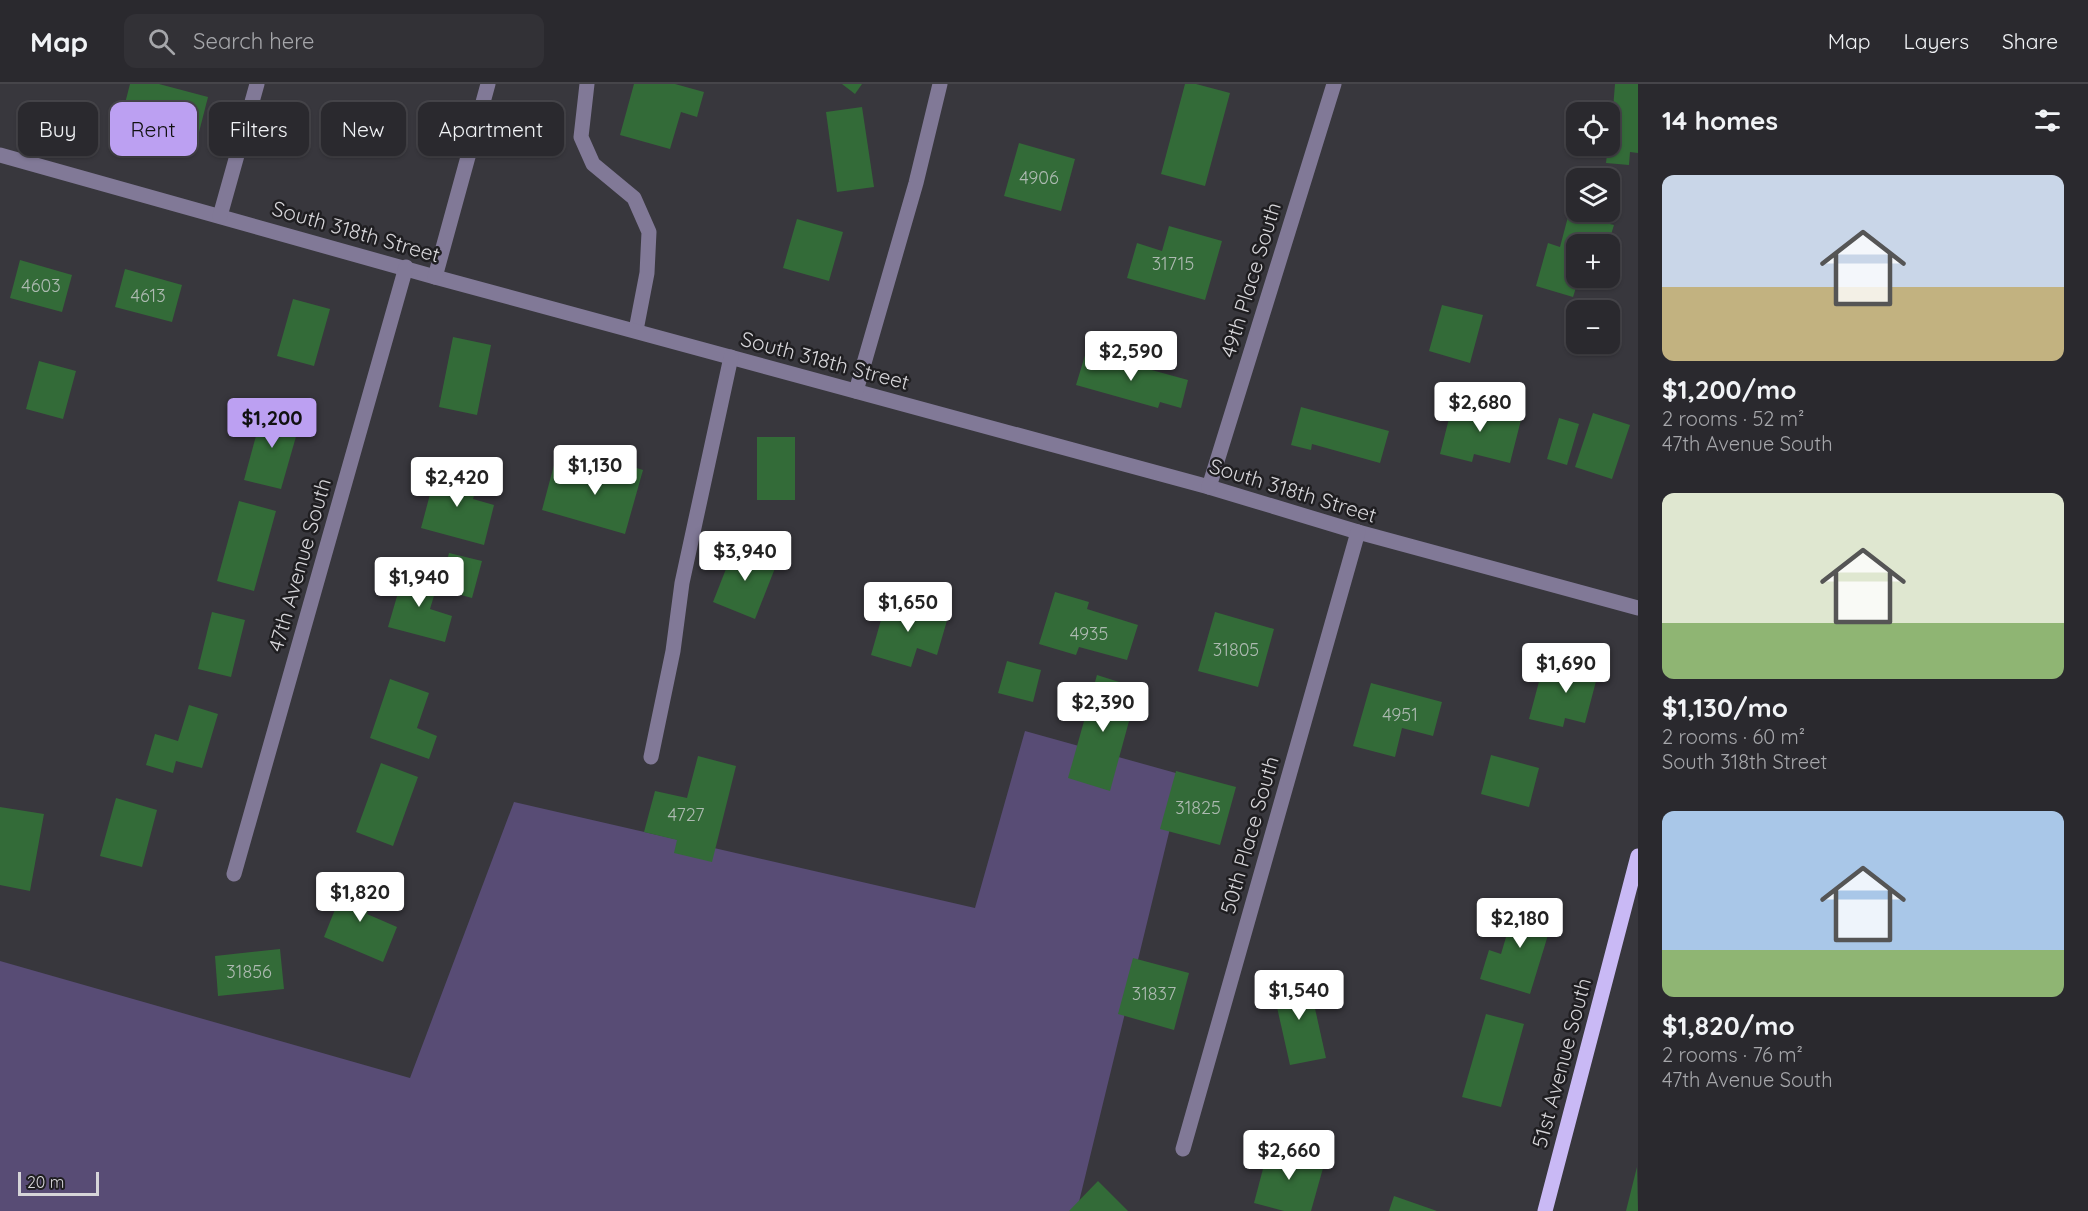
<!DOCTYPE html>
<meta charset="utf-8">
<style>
:root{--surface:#2a292e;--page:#323136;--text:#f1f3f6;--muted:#a5a6aa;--line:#46454a;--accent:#bca0f2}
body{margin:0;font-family:Quicksand,sans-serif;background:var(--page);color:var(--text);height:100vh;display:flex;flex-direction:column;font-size:22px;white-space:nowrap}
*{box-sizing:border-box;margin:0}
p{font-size:20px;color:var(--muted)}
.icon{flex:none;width:33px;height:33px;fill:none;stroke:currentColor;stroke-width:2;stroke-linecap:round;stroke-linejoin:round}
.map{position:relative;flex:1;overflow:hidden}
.details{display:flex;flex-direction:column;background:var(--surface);width:450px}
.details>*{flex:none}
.hud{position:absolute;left:18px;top:18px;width:570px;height:54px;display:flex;gap:12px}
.buttons{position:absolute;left:1566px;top:18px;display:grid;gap:12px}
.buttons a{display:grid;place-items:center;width:54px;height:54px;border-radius:12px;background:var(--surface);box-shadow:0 2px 4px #0004,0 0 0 2px var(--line);font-size:30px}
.scale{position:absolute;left:18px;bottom:15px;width:81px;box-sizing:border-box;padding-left:6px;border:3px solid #d6d5d9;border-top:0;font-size:16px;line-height:21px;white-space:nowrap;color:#d6d5d9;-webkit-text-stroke:4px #1f1e21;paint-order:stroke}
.price{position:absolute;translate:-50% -51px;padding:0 14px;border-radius:6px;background:#fff;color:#222;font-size:20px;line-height:39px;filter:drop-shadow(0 2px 3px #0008)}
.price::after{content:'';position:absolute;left:50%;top:36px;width:18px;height:14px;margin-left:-9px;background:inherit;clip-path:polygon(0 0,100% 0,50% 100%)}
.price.selected{background:var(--accent);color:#111}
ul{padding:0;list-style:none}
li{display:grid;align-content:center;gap:12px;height:318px;padding:0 24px}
li span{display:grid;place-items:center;height:186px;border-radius:12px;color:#555}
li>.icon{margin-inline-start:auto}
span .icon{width:108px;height:108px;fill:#fffc;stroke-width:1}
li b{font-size:26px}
h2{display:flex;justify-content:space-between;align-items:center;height:72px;padding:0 24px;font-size:26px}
.pill{padding:0 21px;border-radius:12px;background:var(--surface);box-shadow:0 2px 4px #0004,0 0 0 2px var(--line);font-size:21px;line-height:54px}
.pill.selected{background:var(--accent);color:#111}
header{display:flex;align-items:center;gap:36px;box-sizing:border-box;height:84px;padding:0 30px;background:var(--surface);border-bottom:2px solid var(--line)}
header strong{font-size:28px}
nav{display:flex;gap:33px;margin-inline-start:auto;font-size:21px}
.search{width:420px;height:54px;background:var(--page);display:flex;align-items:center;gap:15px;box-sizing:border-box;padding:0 21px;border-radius:12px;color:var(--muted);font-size:22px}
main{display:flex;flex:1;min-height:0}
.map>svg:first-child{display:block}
.green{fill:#584c75}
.building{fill:#336b38}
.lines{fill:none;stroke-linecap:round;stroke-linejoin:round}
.minor{stroke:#817997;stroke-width:15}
.major{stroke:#c9b9f5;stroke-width:15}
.labels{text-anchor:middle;stroke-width:5;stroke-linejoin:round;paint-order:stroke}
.number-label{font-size:18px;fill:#adbab1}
.street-label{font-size:21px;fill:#d6d5d9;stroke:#1f1e21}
</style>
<header>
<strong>Map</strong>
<div class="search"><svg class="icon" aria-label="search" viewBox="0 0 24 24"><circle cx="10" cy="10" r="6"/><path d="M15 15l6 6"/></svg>Search here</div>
<nav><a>Map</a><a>Layers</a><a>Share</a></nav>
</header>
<main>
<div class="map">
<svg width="1638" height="1127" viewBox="0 0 1638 1127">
<rect width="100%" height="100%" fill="#38373d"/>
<!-- green -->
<path class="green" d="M1025 647 1183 691 1078 1122 1093 1127H0V877L410 994 514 718 975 824Z"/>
<!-- building -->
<g class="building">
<path d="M130 0H159L208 13 197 56 121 35Z"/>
<path d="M634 0H675L704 8 697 33 681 28 670 65 620 51Z"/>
<path d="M842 0H862L855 10Z"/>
<path d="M1185 0H1196L1230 9 1205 102 1161 90Z"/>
<path d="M1615 0H1638V69L1630 68 1629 81 1606 79 1608 62H1610Z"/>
<path d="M862 23 874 103 837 108 826 28Z"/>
<path d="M1019 59 1075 75 1061 127 1004 112Z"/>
<path d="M1583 128H1602L1612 130 1610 140 1614 141 1608 160H1576V194H1579L1573 213 1536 202 1548 159 1560 163 1569 129 1582 133Z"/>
<path d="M797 135 843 148 829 197 783 184Z"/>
<path d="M1169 142 1222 157 1205 216 1127 194 1137 159 1162 167Z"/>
<path d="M20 176 72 191 62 228 10 214Z"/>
<path d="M125 185 182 201 172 238 115 223Z"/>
<path d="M293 215 330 225 314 282 277 272Z"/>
<path d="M1442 221 1483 231 1470 279 1429 267Z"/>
<path d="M453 253 491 261 477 331 439 323Z"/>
<path d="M1086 268 1188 296 1181 324 1160 318 1158 324 1076 301Z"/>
<path d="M39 277 76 287 63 335 26 325Z"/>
<path d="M1454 315 1522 332 1510 379 1474 370 1472 378 1440 370Z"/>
<path d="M1301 323 1389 347 1380 379 1312 360 1311 366 1291 361Z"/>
<path d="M263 326 301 335 281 405 244 396Z"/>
<path d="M1593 329 1630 341 1612 395 1575 383Z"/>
<path d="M1559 334 1579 340 1567 381 1547 375Z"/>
<rect x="757" y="353" width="38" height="63"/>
<path d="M611 376 643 386 625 450 542 426 554 381 605 395Z"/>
<path d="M437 384 479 396 473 415 494 421 484 461 421 444Z"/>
<path d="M239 417 276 427 254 507 217 497Z"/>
<path d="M735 462 777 479 755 535 713 518Z"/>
<path d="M449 469 482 477 472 514 439 505Z"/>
<path d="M405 485 439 495 430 525 452 532 445 558 388 543Z"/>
<path d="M1055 508 1089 518 1087 525 1138 541 1127 576 1079 563 1076 571 1039 560Z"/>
<path d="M887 515 948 533 937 571 917 564 911 583 871 571Z"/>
<path d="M212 528 245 536 231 593 198 585Z"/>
<path d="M1215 528 1274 545 1258 603 1198 587Z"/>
<path d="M1564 573 1600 582 1585 639 1565 634 1563 643 1529 635 1541 590 1558 595Z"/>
<path d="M1007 577 1041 586 1033 618 998 609Z"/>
<path d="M1097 591 1138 604 1110 707 1068 694Z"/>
<path d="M390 595 429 609 417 644 437 652 429 675 370 654Z"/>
<path d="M1371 599 1442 618 1433 652 1402 644 1395 673 1353 662Z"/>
<path d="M189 621 218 630 202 684 176 677 173 689 146 681 155 650 178 657Z"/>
<path d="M1491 671 1539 684 1529 723 1481 710Z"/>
<path d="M698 672 736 682 712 778 674 769 677 756 644 748 655 707 687 714Z"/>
<path d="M381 679 418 693 393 762 356 748Z"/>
<path d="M1176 687 1236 703 1220 761 1160 745Z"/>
<path d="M116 714 157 726 142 783 100 772Z"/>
<path d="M0 723 44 730 30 807 0 801Z"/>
<path d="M348 793 377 805 367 830 397 843 383 878 324 853Z"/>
<path d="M1517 816 1555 828 1530 910 1480 895 1489 866 1501 870Z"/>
<path d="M280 865 284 905 218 912 215 872Z"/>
<path d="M1133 874 1189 889 1174 946 1118 930Z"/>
<path d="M1308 893 1326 974 1290 981 1272 901Z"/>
<path d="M1486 930 1524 940 1501 1023 1462 1013Z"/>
<path d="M1269 1062 1325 1077 1311 1127H1284L1254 1119Z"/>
<path d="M1637 1083 1638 1127H1626Z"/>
<path d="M1098 1097 1128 1127H1069Z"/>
<path d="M1394 1112 1437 1127H1389Z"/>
</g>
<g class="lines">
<!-- minor -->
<g class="minor">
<path d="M587 0 581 53 593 80 634 114 649 148 647 189 636 246"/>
<path d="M0 71 435 193 1209 403 1358 448 1638 524"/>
<path d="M220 132 257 0"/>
<path d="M435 193 488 0"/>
<path d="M856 307 916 99 940 0"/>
<path d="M1209 403 1334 0"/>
<path d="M651 673 673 567 682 499 731 273"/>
<path d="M234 790 406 183"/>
<path d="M1183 1065 1358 448"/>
</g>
<!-- major -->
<path class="major" d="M1545 1127 1638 772"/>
</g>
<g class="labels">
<!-- number labels -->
<g class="number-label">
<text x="1039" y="100">4906</text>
<text x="1173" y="186">31715</text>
<text x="41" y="208">4603</text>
<text x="148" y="218">4613</text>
<text x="1089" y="556">4935</text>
<text x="1236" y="572">31805</text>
<text x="1400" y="637">4951</text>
<text x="1198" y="730">31825</text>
<text x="686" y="737">4727</text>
<text x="249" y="894">31856</text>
<text x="1154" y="916">31837</text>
</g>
<!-- street labels -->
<g class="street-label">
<text transform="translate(356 148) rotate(16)" y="7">South 318th Street</text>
<text transform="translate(1251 196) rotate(-73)" y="7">49th Place South</text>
<text transform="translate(825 277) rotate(15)" y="7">South 318th Street</text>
<text transform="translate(1293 407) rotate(17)" y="7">South 318th Street</text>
<text transform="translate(300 481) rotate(-74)" y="7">47th Avenue South</text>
<text transform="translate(1250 751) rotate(-74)" y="7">50th Place South</text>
<text transform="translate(1562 979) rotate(-75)" y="7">51st Avenue South</text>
</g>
</g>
</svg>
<div class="buttons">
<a><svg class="icon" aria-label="locate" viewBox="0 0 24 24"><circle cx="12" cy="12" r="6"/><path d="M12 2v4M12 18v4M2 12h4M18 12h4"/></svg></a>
<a><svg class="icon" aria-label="layers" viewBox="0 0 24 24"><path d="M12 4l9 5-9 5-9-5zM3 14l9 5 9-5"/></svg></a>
<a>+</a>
<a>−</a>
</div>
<div class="scale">20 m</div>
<b class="price" style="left:1131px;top:298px">$2,590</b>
<b class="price" style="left:1480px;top:349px">$2,680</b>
<b class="price selected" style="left:272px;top:365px">$1,200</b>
<b class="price" style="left:595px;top:412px">$1,130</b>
<b class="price" style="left:457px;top:424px">$2,420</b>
<b class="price" style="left:745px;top:498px">$3,940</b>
<b class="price" style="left:419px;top:524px">$1,940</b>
<b class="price" style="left:908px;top:549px">$1,650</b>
<b class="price" style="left:1566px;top:610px">$1,690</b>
<b class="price" style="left:1103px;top:649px">$2,390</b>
<b class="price" style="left:360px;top:839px">$1,820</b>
<b class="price" style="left:1520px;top:865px">$2,180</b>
<b class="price" style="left:1299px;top:937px">$1,540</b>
<b class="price" style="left:1289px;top:1097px">$2,660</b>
<div class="hud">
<a class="pill">Buy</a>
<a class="pill selected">Rent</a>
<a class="pill">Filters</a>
<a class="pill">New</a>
<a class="pill">Apartment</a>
</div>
</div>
<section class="details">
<h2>14 homes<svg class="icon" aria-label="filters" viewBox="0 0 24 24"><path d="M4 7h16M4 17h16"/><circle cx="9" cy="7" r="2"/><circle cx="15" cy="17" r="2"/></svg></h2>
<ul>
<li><span style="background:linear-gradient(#c9d6e8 60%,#c2b280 0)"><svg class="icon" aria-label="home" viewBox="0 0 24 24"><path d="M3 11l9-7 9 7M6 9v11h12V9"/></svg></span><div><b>$1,200/mo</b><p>2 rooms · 52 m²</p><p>47th Avenue South</p></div></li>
<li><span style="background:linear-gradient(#dfe7d0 70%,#8fb573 0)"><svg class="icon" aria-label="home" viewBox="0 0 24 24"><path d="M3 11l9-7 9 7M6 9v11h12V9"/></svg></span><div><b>$1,130/mo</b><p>2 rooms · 60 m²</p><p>South 318th Street</p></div></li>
<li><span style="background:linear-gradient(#a9c7e8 75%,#8fb573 0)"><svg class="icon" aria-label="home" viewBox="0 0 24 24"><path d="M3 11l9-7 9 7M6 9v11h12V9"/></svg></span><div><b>$1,820/mo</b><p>2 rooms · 76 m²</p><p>47th Avenue South</p></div></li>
</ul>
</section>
</main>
